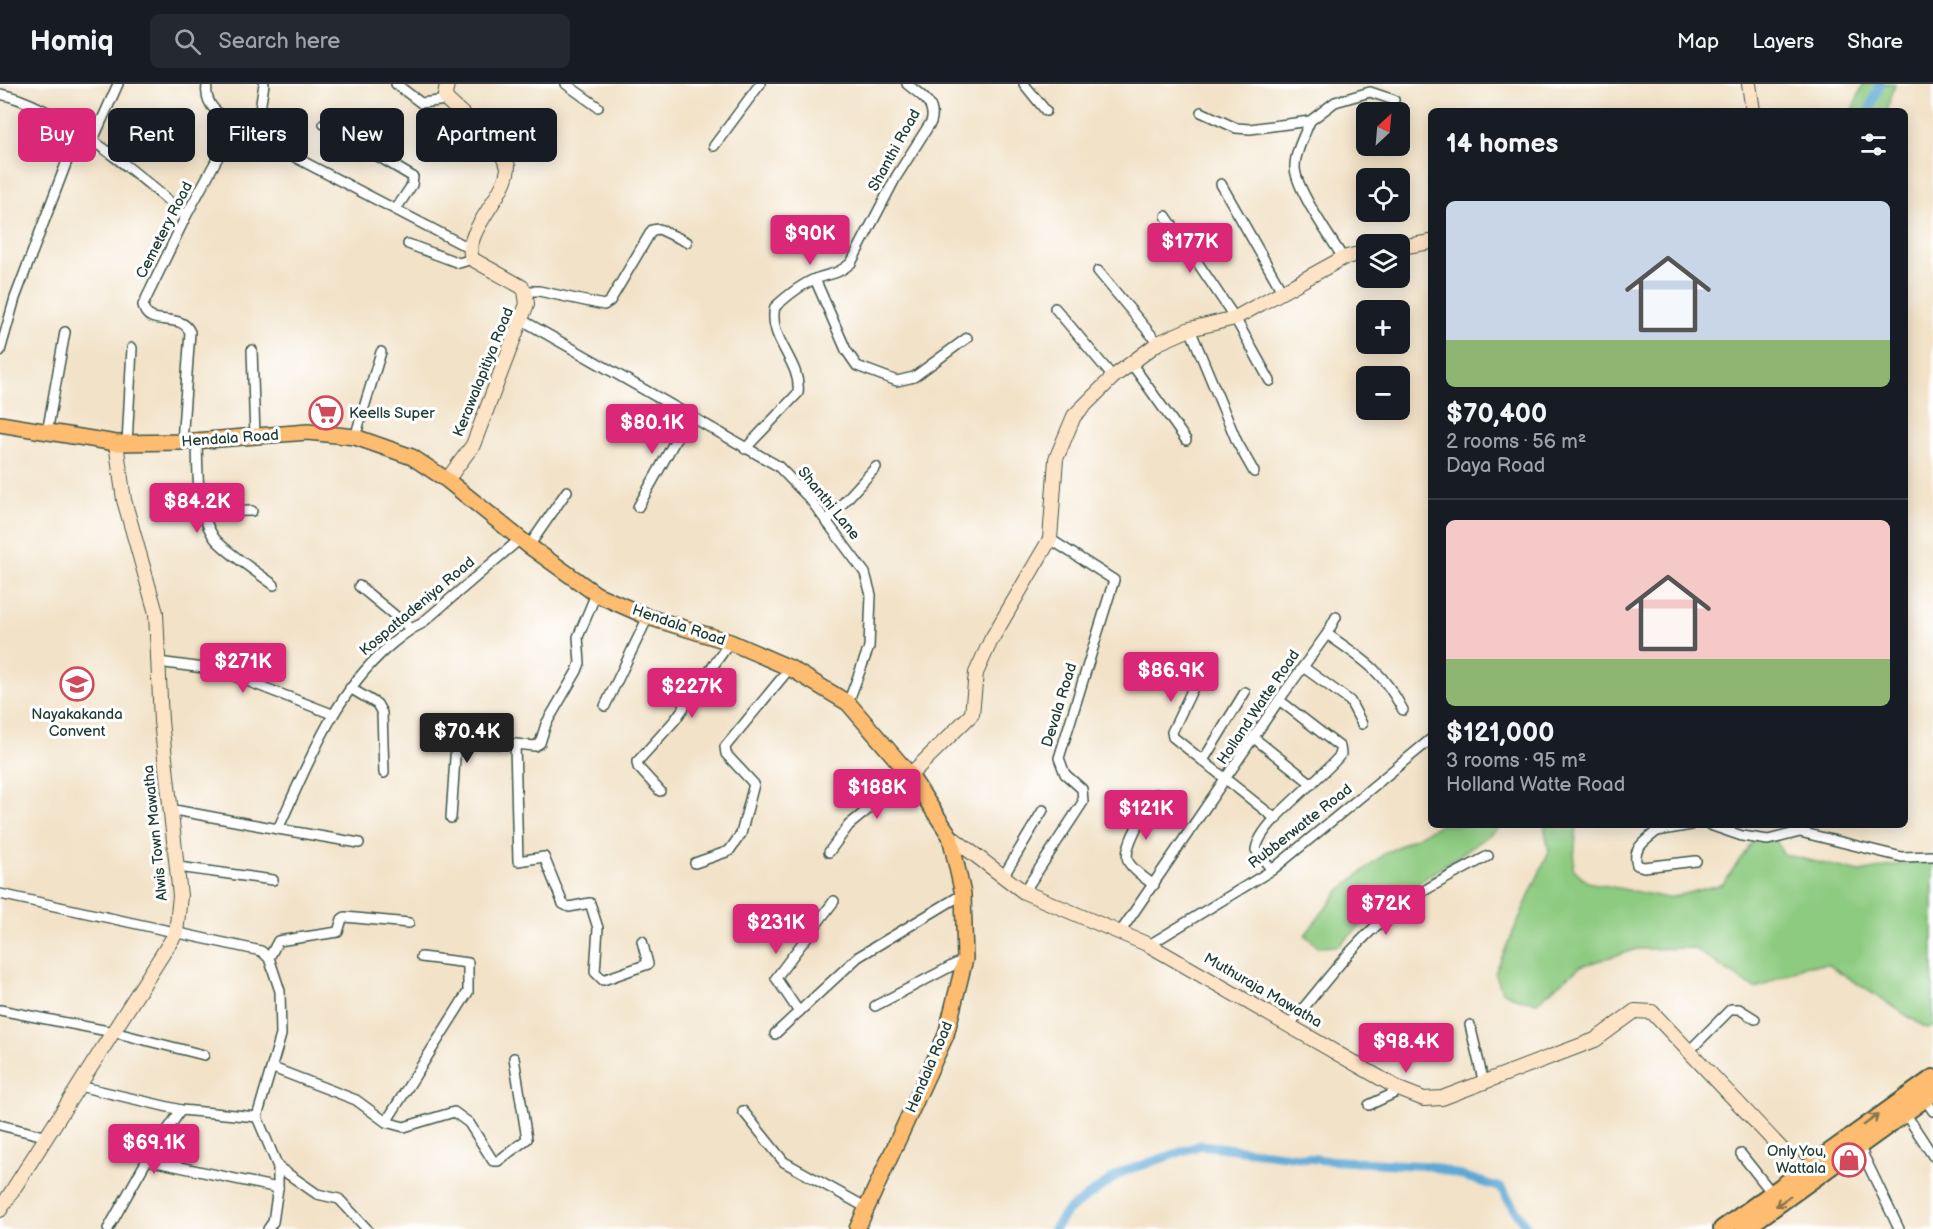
<!DOCTYPE html>
<meta charset="utf-8">
<style>
:root{--surface:#171b24;--page:#242831;--text:#f1f3f6;--muted:#9ea1a6;--line:#363941;--accent:#db2777}
body{margin:0;font-family:"Balsamiq Sans",sans-serif;background:var(--page);color:var(--text);height:100vh;display:flex;flex-direction:column;font-size:22px;white-space:nowrap}
*{box-sizing:border-box;margin:0}
p{font-size:20px;color:var(--muted)}
.icon{flex:none;width:33px;height:33px;fill:none;stroke:currentColor;stroke-width:2;stroke-linecap:round;stroke-linejoin:round}
.map{position:relative;flex:1;overflow:hidden}
.drawer{position:absolute;left:1428px;top:24px;width:480px;height:720px;display:flex;flex-direction:column;background:var(--surface);border-radius:9px;box-shadow:0 3px 15px #0003}
.drawer>*{flex:none}
.guide{position:absolute;left:18px;top:24px;width:570px;height:54px;display:flex;gap:12px}
.needle{width:39px;rotate:26deg}
.fabs{position:absolute;left:1356px;top:18px;display:grid;gap:12px}
.fabs a{display:grid;place-items:center;width:54px;height:54px;border-radius:9px;background:var(--surface);box-shadow:0 3px 15px #0003;font-size:30px}
.price{position:absolute;translate:-50% -51px;padding:0 14px;border-radius:6px;background:var(--accent);color:#fff;font-size:20px;line-height:39px;filter:drop-shadow(0 2px 3px #0008)}
.price::after{content:'';position:absolute;left:50%;top:36px;width:18px;height:14px;margin-left:-9px;background:inherit;clip-path:polygon(0 0,100% 0,50% 100%)}
.price.current{background:#222;color:#fff}
ul{padding:0;list-style:none}
li{display:grid;align-content:center;gap:12px;height:318px;padding:0 18px}
li+li{border-top:2px solid var(--line)}
li span{display:grid;place-items:center;height:186px;border-radius:9px;color:#555}
li>.icon{margin-inline-start:auto}
span .icon{width:108px;height:108px;fill:#fffc;stroke-width:1}
li b{font-size:26px}
h2{display:flex;justify-content:space-between;align-items:center;height:72px;padding:0 18px;font-size:26px}
.tag{padding:0 21px;border-radius:9px;background:var(--surface);box-shadow:0 3px 15px #0003;font-size:21px;line-height:54px}
.tag.current{background:var(--accent);color:#fff}
header{display:flex;align-items:center;gap:36px;box-sizing:border-box;height:84px;padding:0 30px;background:var(--surface);border-bottom:2px solid var(--line)}
header strong{font-size:28px}
nav{display:flex;gap:33px;margin-inline-start:auto;font-size:21px}
.search{width:420px;height:54px;background:var(--page);display:flex;align-items:center;gap:15px;box-sizing:border-box;padding:0 21px;border-radius:9px;color:var(--muted);font-size:22px}
.map>svg:first-child{display:block}
.green{fill:#8dcb80;stroke:#56845a;stroke-width:1.5}
.lines{fill:none;stroke-linecap:round;stroke-linejoin:round}
.canal{stroke:#5da8d5;stroke-width:9}
.street-casing{stroke:#3f564a;stroke-width:12}
.secondary-casing{stroke:#3f564a;stroke-width:16}
.primary-casing{stroke:#3f564a;stroke-width:18}
.highway-casing{stroke:#3f564a;stroke-width:20}
.street{stroke:#fff;stroke-width:9}
.secondary{stroke:#fee4c6;stroke-width:14}
.primary{stroke:#fdbc70;stroke-width:15}
.highway{stroke:#fdbc70;stroke-width:16}
.oneway{stroke:#83764f}
.labels{text-anchor:middle;stroke-width:6;stroke-linejoin:round;paint-order:stroke}
.street-label{font-size:15px;fill:#1f3d34;stroke:#fff}
.poi-label{font-size:15px;fill:#1f3d34;stroke:#fff;text-anchor:start}
</style>
<header>
<strong>Homiq</strong>
<div class="search"><svg class="icon" aria-label="search" viewBox="0 0 24 24"><circle cx="10" cy="10" r="6"/><path d="M15 15l6 6"/></svg>Search here</div>
<nav><a>Map</a><a>Layers</a><a>Share</a></nav>
</header>
<div class="map">
<svg width="1933" height="1145" viewBox="0 0 1933 1145">
<rect width="100%" height="100%" fill="#fff"/>
<filter id="ink" filterUnits="userSpaceOnUse"><feTurbulence type="fractalNoise" baseFrequency=".0167" numOctaves="2"/><feDisplacementMap in="SourceGraphic" scale="12" xChannelSelector="R" yChannelSelector="G"/><feConvolveMatrix kernelMatrix="1 2 1 2 8 2 1 2 1" color-interpolation-filters="sRGB"/></filter>
<filter id="wash" filterUnits="userSpaceOnUse"><feTurbulence type="fractalNoise" baseFrequency=".008" numOctaves="4" result="noise"/><feDisplacementMap in="SourceGraphic" scale="24" xChannelSelector="R" yChannelSelector="G"/><feGaussianBlur stdDeviation="1.35" result="paint"/><feColorMatrix in="noise" values="0 0 0 0 0 0 0 0 0 0 0 0 0 0 0 0 0 1.4 0 .05"/><feComposite in="paint" operator="in"/></filter>
<g filter="url(#wash)">
<rect width="100%" height="100%" fill="#f2e2c7"/>
<!-- green -->
<g class="green">
<path d="M1863 0H1895L1887 27H1852Z"/>
<path d="M1439 741H1504L1380 825 1338 862 1318 863 1305 851 1339 807 1384 770Z"/>
<path d="M1544 741H1577L1573 784 1587 798 1668 814 1723 800 1756 753 1774 752 1783 770 1860 788 1916 777 1933 778V943L1926 944 1829 881H1807L1755 905 1693 864 1637 865 1581 882 1537 918 1518 915 1502 907 1495 889 1549 767Z"/>
</g>
<g class="lines">
<!-- canal -->
<g class="canal">
<path d="M1869 27 1880 0"/>
<path d="M1054 1145 1067 1127 1122 1088 1201 1061 1324 1076 1430 1082 1501 1104 1528 1145"/>
</g>
</g>
</g>
<g filter="url(#ink)">
<g class="lines">
<!-- street casing -->
<g class="street-casing">
<g id="street">
<path d="M207 0C204 23 219 29 235 42"/>
<path d="M396 0 421 19 447 16"/>
<path d="M566 0 598 23"/>
<path d="M1024 0 1046 27"/>
<path d="M0 10C58 21 142 93 186 132"/>
<path d="M1201 28 1236 44 1250 45 1310 37 1335 18 1370 8 1394 16"/>
<path d="M1310 37C1305 50 1295 68 1295 82 1294 103 1331 154 1343 174"/>
<path d="M324 40 413 93 412 101 396 125"/>
<path d="M256 51 264 0"/>
<path d="M92 58 118 0"/>
<path d="M714 62 760 0"/>
<path d="M1221 100 1283 209"/>
<path d="M1166 132 1235 234 1270 297"/>
<path d="M408 160 459 179 472 175"/>
<path d="M1098 187 1158 259"/>
<path d="M815 195 846 266 857 282 897 297 914 293 967 254"/>
<path d="M525 207H539L604 221 610 217 652 146 659 145 687 158"/>
<path d="M1055 224 1113 293"/>
<path d="M522 236 778 382 809 414 865 489 871 511 869 563 848 619"/>
<path d="M1190 245 1237 358 1254 388"/>
<path d="M252 266 255 352"/>
<path d="M0 267 15 214 78 48"/>
<path d="M1131 279 1186 356"/>
<path d="M47 349 65 248"/>
<path d="M355 353 381 268"/>
<path d="M197 357C198 388 196 424 213 452 220 464 261 491 274 501"/>
<path d="M182 358 190 248C180 226 147 246 143 221L186 132 235 42 471 165"/>
<path d="M127 360 132 264"/>
<path d="M745 365 798 309C802 278 767 255 775 223 787 212 800 201 815 195 831 189 837 191 851 179L896 93 931 38C937 19 920 11 907 0"/>
<path d="M638 423 689 332"/>
<path d="M203 428 252 427"/>
<path d="M826 438 876 383"/>
<path d="M529 462 567 407"/>
<path d="M359 502 410 544"/>
<path d="M596 510 578 553 580 579 577 587 546 640 540 659 535 662 515 660 518 777 544 773 563 820 569 823 590 819 598 844 595 888 603 896 648 880 642 857"/>
<path d="M1327 550C1364 576 1381 585 1403 626"/>
<path d="M158 578 219 586 332 630"/>
<path d="M1205 579 1172 648 1173 653 1276 735"/>
<path d="M1303 583 1350 617 1362 640"/>
<path d="M350 604 377 620 382 629 384 689"/>
<path d="M605 622 648 533"/>
<path d="M1254 654 1312 700"/>
<path d="M1204 675 1245 608"/>
<path d="M660 707 638 683 637 678 675 636 730 558"/>
<path d="M169 725 278 745C308 680 333 612 387 564 398 555 407 546 421 540L520 455"/>
<path d="M451 734 456 659 515 660"/>
<path d="M1654 741 1657 747 1691 741"/>
<path d="M1710 741 1742 752 1768 756 1800 748 1902 773 1933 772"/>
<path d="M278 745 359 759"/>
<path d="M1657 747C1646 756 1631 765 1637 781L1644 783 1696 777"/>
<path d="M829 768 849 741 910 691"/>
<path d="M695 779 729 767 741 750 754 700 726 670 725 663 790 584"/>
<path d="M178 783 273 796"/>
<path d="M1272 786 1256 766C1259 738 1323 694 1341 670L1340 663 1279 616"/>
<path d="M1003 793 1043 726"/>
<path d="M1154 801C1146 795 1135 788 1129 779 1120 764 1148 725 1156 710"/>
<path d="M1024 808 1083 718 1082 705 1065 690 1059 674 1114 496 1050 455"/>
<path d="M0 810 261 867 269 874 280 907 281 951 257 1033 278 1083V1104L273 1138 268 1145"/>
<path d="M1121 847 1279 616 1327 550 1336 533"/>
<path d="M1149 861 1272 786 1431 655"/>
<path d="M269 874 278 857 338 848 342 835 345 833 409 839"/>
<path d="M875 922 965 875"/>
<path d="M0 926 113 948 204 971"/>
<path d="M799 928 776 894 834 817"/>
<path d="M1290 940C1322 903 1351 861 1389 831 1418 807 1455 790 1488 772"/>
<path d="M1470 941 1484 1000"/>
<path d="M775 950 858 873 963 810"/>
<path d="M1689 967 1731 925H1739L1755 935"/>
<path d="M273 984 356 1016 386 1038 404 1043 454 1028 469 1039 493 1077H498L527 1055 514 974"/>
<path d="M79 1002 181 1026 257 1033"/>
<path d="M1925 1015 1933 1027"/>
<path d="M1369 1021 1401 1006"/>
<path d="M743 1027 784 1078 867 1124"/>
<path d="M1905 1029 1933 1072"/>
<path d="M386 1038 468 908V879L421 873"/>
<path d="M0 1041 48 1053"/>
<path d="M1859 1062 1899 1145"/>
<path d="M1741 1070 1772 1109"/>
<path d="M147 1076 278 1104"/>
<path d="M278 1083 317 1110 339 1115 367 1145"/>
<path d="M108 1145 147 1076 181 1026"/>
</g>
</g>
<!-- secondary casing -->
<g class="secondary-casing">
<g id="secondary">
<path d="M1749 0 1753 27"/>
<path d="M1400 163 1431 158"/>
<path d="M447 396 473 361 527 220 525 207 522 203 472 175C462 147 508 111 508 82L496 61 447 16 445 11 447 0"/>
<path d="M910 691 972 630 976 589 991 556 1050 455 1056 375 1074 332 1113 293 1158 259 1190 245 1235 234 1343 174 1366 168"/>
<path d="M950 752 1024 808 1149 861 1401 1006 1424 1015 1442 1014 1595 956 1635 927 1652 928 1808 1093"/>
<path d="M0 1126 176 849 180 812 161 637 156 529 124 416 116 359"/>
</g>
</g>
<!-- primary casing -->
<g class="primary-casing">
<path id="primary" d="M0 340 116 359 182 358 308 348 355 353 412 373 447 396 529 462 596 510 648 533 730 558 790 584 848 619 910 691 950 752 963 810 965 875 946 951 857 1145"/>
</g>
<!-- highway casing -->
<g class="highway-casing">
<g id="highway">
<path d="M1722 1145 1933 994"/>
<path d="M1744 1145 1933 1009"/>
</g>
</g>
<!-- street -->
<use href="#street" class="street"/>
<!-- secondary -->
<use href="#secondary" class="secondary"/>
<!-- primary -->
<use href="#primary" class="primary"/>
<!-- highway -->
<use href="#highway" class="highway"/>
</g>
<!-- one-way arrows -->
<defs><path id="oneway-shaft" d="M-6 0H5M1.5-3L5.5 0L1.5 3" fill="none" stroke-width="1.6" stroke-linecap="round" stroke-linejoin="round" transform="scale(1.5)"/></defs>
<g class="oneway">
<use href="#oneway-shaft" transform="translate(1871 1036) rotate(-36)"/>
<use href="#oneway-shaft" transform="translate(1783 1117) rotate(144)"/>
</g>
</g>
<!-- icons -->
<defs>
<g id="supermarket-ring" transform="scale(1.725)"><circle r="9.5" fill="#fff" stroke="#d1495b" stroke-width="1.5"/><path d="M-6-5.5h2.5l.6 2H6L4.5 2H-2.5L-4.4-4H-6ZM-1.5 3.2a1.3 1.3 0 1 0 .1 0ZM3 3.2a1.3 1.3 0 1 0 .1 0Z" fill="#d1495b"/></g>
<g id="school-ring" transform="scale(1.725)"><circle r="9.5" fill="#fff" stroke="#d1495b" stroke-width="1.5"/><path d="M0-5L7-2L0 1L-7-2ZM-4 1L0 2.5L4 1V4Q0 6-4 4Z" fill="#d1495b"/></g>
<g id="shop-ring" transform="scale(1.725)"><circle r="9.5" fill="#fff" stroke="#d1495b" stroke-width="1.5"/><path d="M-5-2.5h2.3a2.7 3.5 0 0 1 5.4 0H5L5.5 6h-11ZM-1.5-2.5h3a1.5 2.3 0 0 0-3 0Z" fill="#d1495b"/></g>
</defs>
<g fill-rule="evenodd">
<use href="#supermarket-ring" x="326" y="329"/>
<use href="#school-ring" x="77" y="600"/>
<use href="#shop-ring" x="1849" y="1076"/>
</g>
<g class="labels">
<!-- street labels -->
<g class="street-label">
<text transform="translate(894 66) rotate(-61)" y="5">Shanthi Road</text>
<text transform="translate(164 146) rotate(-63)" y="5">Cemetery Road</text>
<text transform="translate(483 288) rotate(-68)" y="5">Kerawalapitiya Road</text>
<text transform="translate(230 354) rotate(-4)" y="5">Hendala Road</text>
<text transform="translate(829 419) rotate(51)" y="5">Shanthi Lane</text>
<text transform="translate(417 522) rotate(-40)" y="5">Kospattadeniya Road</text>
<text transform="translate(679 541) rotate(19)" y="5">Hendala Road</text>
<text transform="translate(1059 621) rotate(-73)" y="5">Devala Road</text>
<text transform="translate(1258 623) rotate(-56)" y="5">Holland Watte Road</text>
<text transform="translate(1300 742) rotate(-38)" y="5">Rubberwatte Road</text>
<text transform="translate(155 749) rotate(-96)" y="5">Alwis Town Mawatha</text>
<text transform="translate(1263 906) rotate(30)" y="5">Muthuraja Mawatha</text>
<text transform="translate(929 983) rotate(-67)" y="5">Hendala Road</text>
</g>
<!-- poi labels -->
<g class="poi-label">
<text x="349" y="334">Keells Super</text>
<text x="77" y="635" text-anchor="middle">Nayakakanda<tspan x="77" dy="17">Convent</tspan></text>
<text x="1826" y="1072" text-anchor="end">Only You,<tspan x="1826" dy="17">Wattala</tspan></text>
</g>
</g>
</svg>
<div class="fabs">
<a><svg class="needle" viewBox="-14 -14 28 28"><path d="M0-13l5 13h-10z" fill="#e53935"/><path d="M0 13l5-13h-10z" fill="#9ea1a6"/></svg></a>
<a><svg class="icon" aria-label="locate" viewBox="0 0 24 24"><circle cx="12" cy="12" r="6"/><path d="M12 2v4M12 18v4M2 12h4M18 12h4"/></svg></a>
<a><svg class="icon" aria-label="layers" viewBox="0 0 24 24"><path d="M12 4l9 5-9 5-9-5zM3 14l9 5 9-5"/></svg></a>
<a>+</a>
<a>−</a>
</div>
<b class="price" style="left:810px;top:182px">$90K</b>
<b class="price" style="left:1190px;top:190px">$177K</b>
<b class="price" style="left:652px;top:371px">$80.1K</b>
<b class="price" style="left:197px;top:450px">$84.2K</b>
<b class="price" style="left:243px;top:610px">$271K</b>
<b class="price" style="left:1171px;top:619px">$86.9K</b>
<b class="price" style="left:692px;top:635px">$227K</b>
<b class="price current" style="left:467px;top:680px">$70.4K</b>
<b class="price" style="left:877px;top:736px">$188K</b>
<b class="price" style="left:1146px;top:757px">$121K</b>
<b class="price" style="left:1386px;top:852px">$72K</b>
<b class="price" style="left:776px;top:871px">$231K</b>
<b class="price" style="left:1406px;top:990px">$98.4K</b>
<b class="price" style="left:154px;top:1091px">$69.1K</b>
<div class="guide">
<a class="tag current">Buy</a>
<a class="tag">Rent</a>
<a class="tag">Filters</a>
<a class="tag">New</a>
<a class="tag">Apartment</a>
</div>
<section class="drawer">
<h2>14 homes<svg class="icon" aria-label="filters" viewBox="0 0 24 24"><path d="M4 7h16M4 17h16"/><circle cx="9" cy="7" r="2"/><circle cx="15" cy="17" r="2"/></svg></h2>
<ul>
<li><span style="background:linear-gradient(#c9d6e8 75%,#8fb573 0)"><svg class="icon" aria-label="home" viewBox="0 0 24 24"><path d="M3 11l9-7 9 7M6 9v11h12V9"/></svg></span><div><b>$70,400</b><p>2 rooms · 56 m²</p><p>Daya Road</p></div></li>
<li><span style="background:linear-gradient(#f6c9c9 75%,#8fb573 0)"><svg class="icon" aria-label="home" viewBox="0 0 24 24"><path d="M3 11l9-7 9 7M6 9v11h12V9"/></svg></span><div><b>$121,000</b><p>3 rooms · 95 m²</p><p>Holland Watte Road</p></div></li>
</ul>
</section>
</div>
